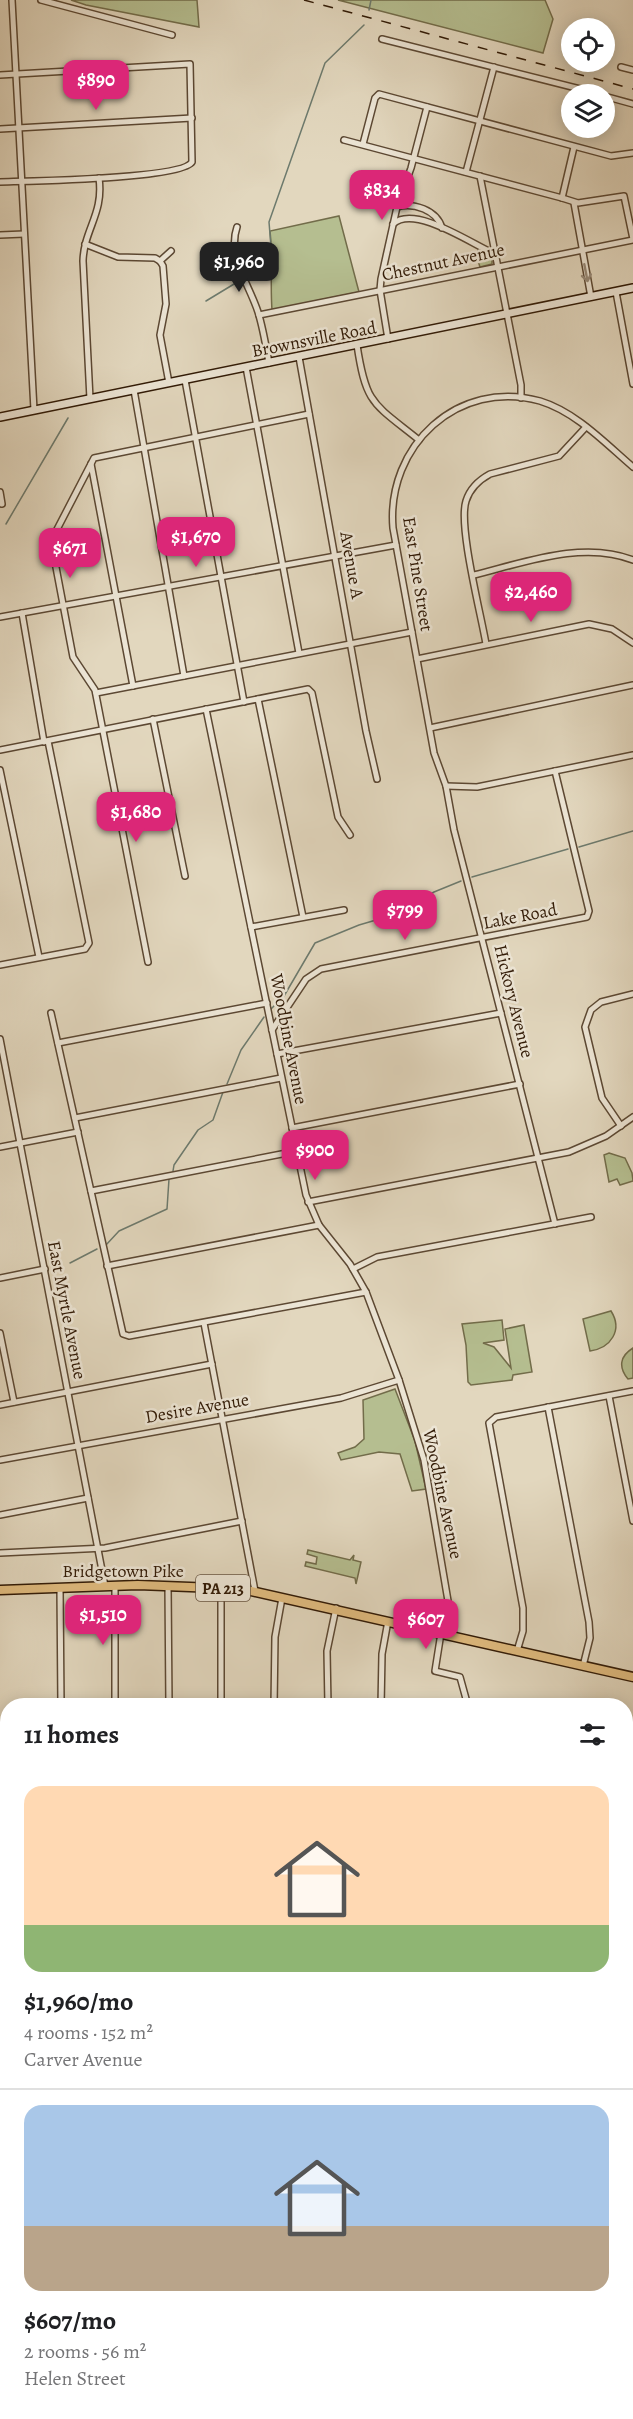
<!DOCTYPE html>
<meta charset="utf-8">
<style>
:root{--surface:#fff;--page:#f6f6f6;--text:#202124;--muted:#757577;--line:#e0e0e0;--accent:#db2777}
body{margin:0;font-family:Alegreya,serif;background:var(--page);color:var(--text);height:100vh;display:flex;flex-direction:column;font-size:22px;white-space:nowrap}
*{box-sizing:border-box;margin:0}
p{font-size:20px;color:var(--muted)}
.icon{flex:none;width:33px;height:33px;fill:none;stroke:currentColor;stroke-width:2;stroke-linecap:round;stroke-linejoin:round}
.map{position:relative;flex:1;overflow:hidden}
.panel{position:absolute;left:0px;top:1698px;width:633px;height:722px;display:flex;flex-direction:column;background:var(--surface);border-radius:24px 24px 0 0;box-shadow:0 3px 15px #0003}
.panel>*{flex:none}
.fabs{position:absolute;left:561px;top:18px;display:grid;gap:12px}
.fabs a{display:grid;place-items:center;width:54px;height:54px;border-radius:50%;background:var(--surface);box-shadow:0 3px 15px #0003;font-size:30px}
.price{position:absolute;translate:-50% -51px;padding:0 14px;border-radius:12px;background:var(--accent);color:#fff;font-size:20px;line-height:39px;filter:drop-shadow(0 2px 3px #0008)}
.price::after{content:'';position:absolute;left:50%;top:36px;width:18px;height:14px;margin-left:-9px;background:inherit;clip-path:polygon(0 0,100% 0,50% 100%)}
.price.current{background:#222;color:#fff}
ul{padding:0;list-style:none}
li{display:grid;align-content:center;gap:12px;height:318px;padding:0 24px}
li+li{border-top:2px solid var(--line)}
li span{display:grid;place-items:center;height:186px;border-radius:18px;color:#555}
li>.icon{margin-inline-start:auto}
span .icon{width:108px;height:108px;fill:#fffc;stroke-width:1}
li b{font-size:26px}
h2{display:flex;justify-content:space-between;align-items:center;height:72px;padding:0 24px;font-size:26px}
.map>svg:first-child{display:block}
.green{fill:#b5be90;stroke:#726c4a;stroke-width:1.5}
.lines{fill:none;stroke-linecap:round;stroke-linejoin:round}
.stream{stroke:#6d7a6d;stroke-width:1.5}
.street-casing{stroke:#5c4833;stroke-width:8}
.secondary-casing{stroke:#301905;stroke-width:10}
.primary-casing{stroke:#301905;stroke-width:11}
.street{stroke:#ece5d5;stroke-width:5}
.secondary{stroke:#ece5d5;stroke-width:7}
.primary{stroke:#e1bc7f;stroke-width:8}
.rail{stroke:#301905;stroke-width:1.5;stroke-dasharray:10 10;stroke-linecap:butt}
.oneway{stroke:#978977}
.labels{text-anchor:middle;stroke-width:5;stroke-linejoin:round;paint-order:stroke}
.shield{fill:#ece5d5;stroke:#685643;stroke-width:1.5}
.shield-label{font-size:16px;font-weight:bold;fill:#301905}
.street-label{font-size:18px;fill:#301905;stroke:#ece5d5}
</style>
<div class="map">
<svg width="633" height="2419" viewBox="0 0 633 2419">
<rect width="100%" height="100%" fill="#e2d7be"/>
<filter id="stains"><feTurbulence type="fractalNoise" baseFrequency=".00333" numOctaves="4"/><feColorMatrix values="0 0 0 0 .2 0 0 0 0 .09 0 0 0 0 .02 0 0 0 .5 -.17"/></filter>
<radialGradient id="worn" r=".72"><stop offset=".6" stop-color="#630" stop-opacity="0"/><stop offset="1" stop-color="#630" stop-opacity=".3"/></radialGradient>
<!-- green -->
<g class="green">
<path d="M71 0H197L199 27 86 5Z"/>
<path d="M338 0H545L553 19 543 53Z"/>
<path d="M339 216 359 292 272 310C270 283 273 258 270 231Z"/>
<path d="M479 249 492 255V264L480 267 476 254Z"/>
<path d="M609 1153 625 1158 632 1173 633 1181 620 1185 617 1179 609 1182 604 1155Z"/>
<path d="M611 1311C623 1330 611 1348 590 1351L583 1319Z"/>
<path d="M502 1320 504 1340 483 1343 494 1347 511 1368 505 1329 524 1325 532 1372 513 1375 512 1380 471 1385 468 1382 466 1345 462 1324Z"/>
<path d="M633 1348V1378L628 1379C618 1367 620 1356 633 1348Z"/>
<path d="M395 1389 415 1441 426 1489 412 1491 400 1454 379 1452 341 1460 338 1453 355 1447 364 1439 363 1400Z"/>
<path d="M308 1550 350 1560 354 1555 353 1560 361 1562 356 1584 355 1578 305 1566 306 1562 316 1564 317 1557 307 1554Z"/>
<path d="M207 2412H234L232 2419H205Z"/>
<path d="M236 2412H265L278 2419H234Z"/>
<path d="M275 2412H314L310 2419H288Z"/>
</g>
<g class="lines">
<!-- stream -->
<g class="stream">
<path d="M369 10 371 0"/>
<path d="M252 275 272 259 269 222 325 63 364 25"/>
<path d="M206 301 239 281"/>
<path d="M6 524 68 418"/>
<path d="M579 847 633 831"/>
<path d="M472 877 568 849"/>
<path d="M271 1009 284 996 315 943 359 925 400 913 434 892 461 881"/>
<path d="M227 1084 241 1050 264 1017"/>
<path d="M173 1171 174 1165 198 1130 213 1120 223 1092"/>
<path d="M106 1245 119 1231 167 1209 169 1179"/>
<path d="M70 1263 97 1249"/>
</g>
<!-- street casing -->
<g class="street-casing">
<g id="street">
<path d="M12 0 34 410"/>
<path d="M41 0 172 35"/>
<path d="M382 39 600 94"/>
<path d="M621 67 633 70"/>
<path d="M0 75 190 64 192 162C182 179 28 181 0 182"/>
<path d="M604 96 633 104"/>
<path d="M0 129 192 118"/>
<path d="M344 140 562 198 578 203 624 196 633 239"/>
<path d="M363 144 375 98 379 94 611 156 633 153"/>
<path d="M466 172 494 67"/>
<path d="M480 176 521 385V398"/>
<path d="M562 198 574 147"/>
<path d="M574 203 591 297"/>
<path d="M397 207C413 202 437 210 442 228"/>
<path d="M393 224C415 204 473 245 495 254"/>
<path d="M237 227C227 256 249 284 258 312 263 328 266 346 269 363"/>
<path d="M0 235 24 234"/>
<path d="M85 244 118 257 155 258 160 261"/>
<path d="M160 261 163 266 166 304 160 335 169 383"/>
<path d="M160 261 171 251"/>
<path d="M616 292 633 384"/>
<path d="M259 315 633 240"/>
<path d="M388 339 380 290 381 279 397 207 411 168 427 107"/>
<path d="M357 345C366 405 373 403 419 440"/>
<path d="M299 357 366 731 377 779"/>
<path d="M246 367 299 653"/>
<path d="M185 380 244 702"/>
<path d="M134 390 184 676"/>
<path d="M90 399 83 261C84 229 104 214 99 178"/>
<path d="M91 464 133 686"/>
<path d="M0 492 2 504"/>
<path d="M474 575C523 563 583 540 633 560"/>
<path d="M22 613 44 742"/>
<path d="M0 617 396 545"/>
<path d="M486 644C481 614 458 526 466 501 470 488 479 480 490 474L559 456 586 427"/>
<path d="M417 659 589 624 612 629 633 643"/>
<path d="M96 693 412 632"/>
<path d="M258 699 303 917"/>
<path d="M206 709 306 1195 319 1225 350 1264 366 1292 399 1380 424 1460 454 1636"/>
<path d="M153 719 185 876"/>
<path d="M430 728 633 685"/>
<path d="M0 750 308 689 312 693 338 817 350 835"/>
<path d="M0 770 39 957"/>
<path d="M446 786 477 787 633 755"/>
<path d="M251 927 344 910"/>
<path d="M148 962 95 690 73 657 51 541 94 458 309 414"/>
<path d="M0 965 85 949 89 943 48 741"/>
<path d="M51 1013 123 1334 129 1336 366 1292"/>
<path d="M272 1030 306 979 321 969 587 917 589 911 555 771"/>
<path d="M0 1039 105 1586"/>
<path d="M58 1043 267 1003"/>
<path d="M277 1054 501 1013"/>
<path d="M75 1118 281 1078"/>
<path d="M621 1126 602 1098 585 1027 591 1010 601 1002 633 994"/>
<path d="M292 1128 520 1084"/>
<path d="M0 1147 78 1132"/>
<path d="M91 1191 297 1151"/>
<path d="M308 1202 569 1152 606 1136 633 1117"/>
<path d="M555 1224 454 830 446 786 434 753 393 528C386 446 458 378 540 401 576 412 605 443 633 467"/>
<path d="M107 1266 319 1225"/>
<path d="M353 1269 377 1257 591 1217"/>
<path d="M0 1278 45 1269"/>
<path d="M204 1323 255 1591"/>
<path d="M0 1333 14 1402"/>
<path d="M609 1396 633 1521"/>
<path d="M0 1405 212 1364"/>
<path d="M548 1407 589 1622 590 1638 583 1666"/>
<path d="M0 1460 341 1398 399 1380"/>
<path d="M0 1515 88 1498"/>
<path d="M0 1553 105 1548 242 1521"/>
<path d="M168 1586 169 1706"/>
<path d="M60 1588 61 1706"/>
<path d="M441 1633 435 1671 460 1677 468 1706"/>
<path d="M517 1651 523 1631V1608L489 1423 496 1417 633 1391"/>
<path d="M115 1706V1586"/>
<path d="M221 1706V1588"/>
<path d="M274 1706 275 1637 282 1598"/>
<path d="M328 1706 327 1651 336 1608"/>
<path d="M381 1706 382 1654 388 1621"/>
<path d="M626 2192 633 2191"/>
<path d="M626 2306 633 2310"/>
</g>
</g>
<!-- secondary casing -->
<g class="secondary-casing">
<g id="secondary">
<path d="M0 417 633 288"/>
<path d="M626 2303 633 2289"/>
<path d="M568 2419 571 2412"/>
</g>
</g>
<!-- primary casing -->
<g class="primary-casing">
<g id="primary">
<path d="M0 1590 138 1585 242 1589 633 1677"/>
<path d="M626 1766 633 1764"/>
<path d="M0 1926 8 1925"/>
</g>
</g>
<!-- street -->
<use href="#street" class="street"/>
<!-- secondary -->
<use href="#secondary" class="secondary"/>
<!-- primary -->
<use href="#primary" class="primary"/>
<!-- rail -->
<g class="rail">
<path d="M304 0 633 89"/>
<path d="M0 2200 8 2204"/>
<path d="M593 2412 631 2419"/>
</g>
</g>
<!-- one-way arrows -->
<defs><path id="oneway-shaft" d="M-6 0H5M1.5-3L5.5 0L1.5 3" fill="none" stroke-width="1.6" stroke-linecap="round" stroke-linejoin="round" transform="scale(1.5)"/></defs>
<use class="oneway" href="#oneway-shaft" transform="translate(586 273) rotate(79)"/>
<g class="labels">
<!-- shield labels -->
<rect class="shield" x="196" y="1575" width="54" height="26" rx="4.5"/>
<g class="shield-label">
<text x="223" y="1594">PA 213</text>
</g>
<!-- street labels -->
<g class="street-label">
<text transform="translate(443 262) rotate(-12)" y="6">Chestnut Avenue</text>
<text transform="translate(314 339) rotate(-11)" y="6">Brownsville Road</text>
<text transform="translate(352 565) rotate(80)" y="6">Avenue A</text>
<text transform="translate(418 574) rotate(81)" y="6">East Pine Street</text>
<text transform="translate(520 916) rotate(-11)" y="6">Lake Road</text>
<text transform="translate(514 1001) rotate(76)" y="6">Hickory Avenue</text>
<text transform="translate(289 1039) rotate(79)" y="6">Woodbine Avenue</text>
<text transform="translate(67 1310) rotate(79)" y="6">East Myrtle Avenue</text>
<text transform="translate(197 1408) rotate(-10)" y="6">Desire Avenue</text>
<text transform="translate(443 1494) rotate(78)" y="6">Woodbine Avenue</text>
<text x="123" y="1577">Bridgetown Pike</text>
</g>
</g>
<rect width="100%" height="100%" filter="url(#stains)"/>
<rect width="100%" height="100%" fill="url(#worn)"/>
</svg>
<div class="fabs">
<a><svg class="icon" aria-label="locate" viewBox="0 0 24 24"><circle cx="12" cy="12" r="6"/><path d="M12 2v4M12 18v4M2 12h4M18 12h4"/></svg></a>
<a><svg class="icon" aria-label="layers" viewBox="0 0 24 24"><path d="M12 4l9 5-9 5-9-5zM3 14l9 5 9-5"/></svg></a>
</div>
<b class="price" style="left:96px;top:111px">$890</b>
<b class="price" style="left:382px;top:221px">$834</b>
<b class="price current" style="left:239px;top:293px">$1,960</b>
<b class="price" style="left:196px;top:568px">$1,670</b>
<b class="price" style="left:70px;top:579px">$671</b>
<b class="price" style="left:531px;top:623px">$2,460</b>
<b class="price" style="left:136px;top:843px">$1,680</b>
<b class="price" style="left:405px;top:941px">$799</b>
<b class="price" style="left:315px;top:1181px">$900</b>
<b class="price" style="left:103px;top:1646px">$1,510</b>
<b class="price" style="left:426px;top:1650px">$607</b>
<section class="panel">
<h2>11 homes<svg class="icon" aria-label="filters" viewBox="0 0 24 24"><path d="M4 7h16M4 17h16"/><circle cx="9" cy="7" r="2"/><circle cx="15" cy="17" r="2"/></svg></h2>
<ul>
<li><span style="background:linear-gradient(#ffd9b3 75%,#8fb573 0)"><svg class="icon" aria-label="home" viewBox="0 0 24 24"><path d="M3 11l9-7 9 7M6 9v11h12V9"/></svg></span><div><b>$1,960/mo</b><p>4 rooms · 152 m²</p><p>Carver Avenue</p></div></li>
<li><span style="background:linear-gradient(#a9c7e8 65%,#b9a48a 0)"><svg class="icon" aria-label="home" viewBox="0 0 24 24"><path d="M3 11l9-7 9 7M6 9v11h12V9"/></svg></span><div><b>$607/mo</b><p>2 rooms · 56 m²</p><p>Helen Street</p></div></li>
</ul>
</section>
</div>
